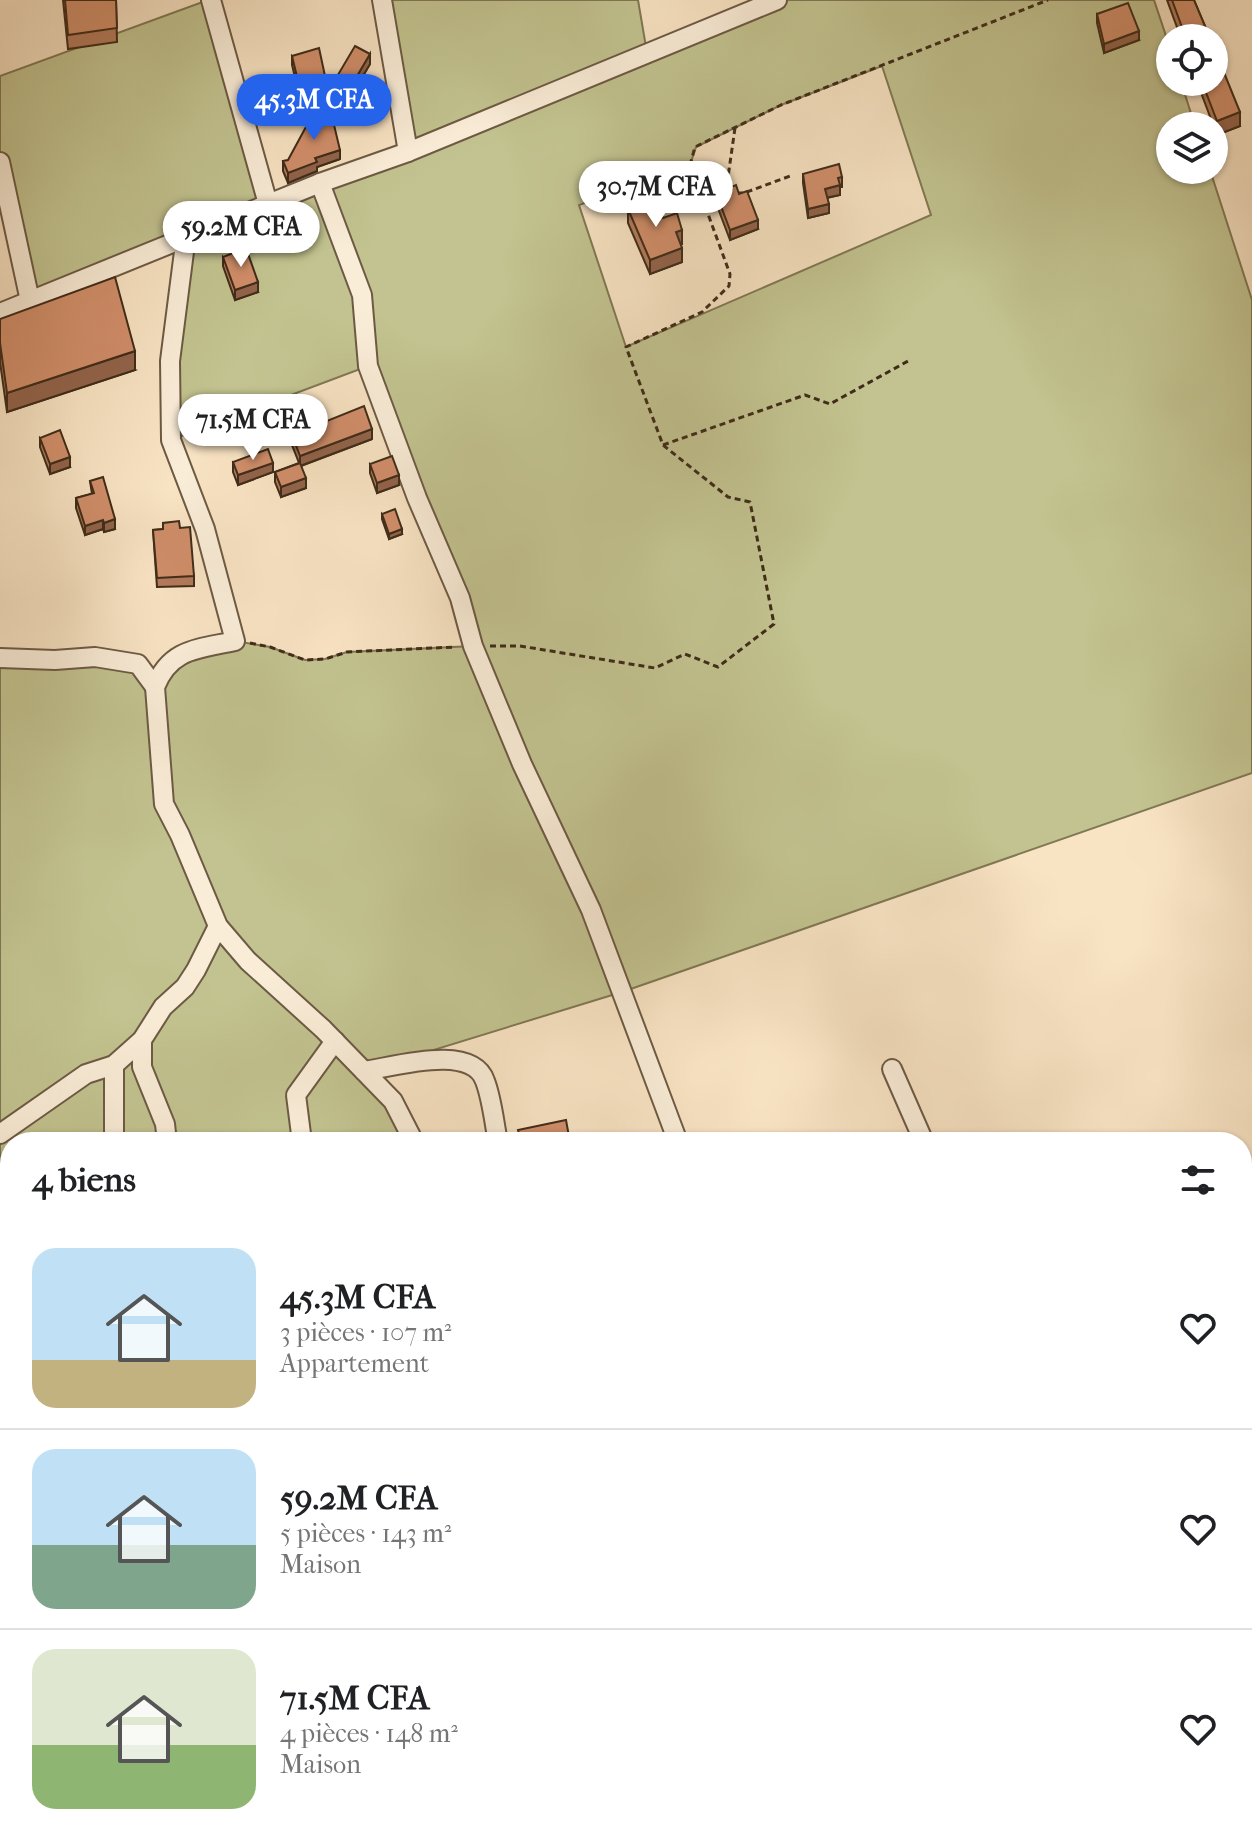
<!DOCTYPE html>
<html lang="fr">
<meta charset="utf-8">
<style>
:root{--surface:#fff;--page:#f6f6f6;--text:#202124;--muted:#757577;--line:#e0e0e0;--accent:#2563eb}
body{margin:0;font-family:"IM FELL French Canon",serif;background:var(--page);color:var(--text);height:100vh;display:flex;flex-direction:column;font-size:30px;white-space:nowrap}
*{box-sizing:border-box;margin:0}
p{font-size:26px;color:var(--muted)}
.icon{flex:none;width:44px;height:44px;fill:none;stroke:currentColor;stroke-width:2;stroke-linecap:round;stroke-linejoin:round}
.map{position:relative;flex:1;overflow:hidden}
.side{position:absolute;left:0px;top:1132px;width:1252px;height:712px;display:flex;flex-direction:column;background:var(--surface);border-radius:32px 32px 0 0;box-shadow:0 2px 6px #0004}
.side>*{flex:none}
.controls{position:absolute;left:1156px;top:24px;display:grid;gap:16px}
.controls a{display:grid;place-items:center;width:72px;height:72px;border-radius:50%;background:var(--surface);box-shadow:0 2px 6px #0004;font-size:40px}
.price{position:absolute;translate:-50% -68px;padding:0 18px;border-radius:28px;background:#fff;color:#222;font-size:26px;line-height:52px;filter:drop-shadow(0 2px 4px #0008)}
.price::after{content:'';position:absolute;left:50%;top:48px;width:24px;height:18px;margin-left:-12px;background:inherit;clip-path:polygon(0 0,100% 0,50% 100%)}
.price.current{background:var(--accent);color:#fff}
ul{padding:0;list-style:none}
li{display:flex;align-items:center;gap:24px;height:200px;padding:0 32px}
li+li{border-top:2px solid var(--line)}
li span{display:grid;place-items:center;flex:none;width:224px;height:160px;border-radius:24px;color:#555}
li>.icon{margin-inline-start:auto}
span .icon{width:96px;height:96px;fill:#fffc;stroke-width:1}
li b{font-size:34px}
h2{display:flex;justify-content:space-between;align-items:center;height:96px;padding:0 32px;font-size:34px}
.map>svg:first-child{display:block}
.green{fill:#c2c390;stroke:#807854;stroke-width:2;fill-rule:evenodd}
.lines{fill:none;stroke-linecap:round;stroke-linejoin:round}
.street-casing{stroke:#6d5a44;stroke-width:22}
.path{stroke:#3f2c19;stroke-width:3;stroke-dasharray:6 4;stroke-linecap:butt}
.street{stroke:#faedd8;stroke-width:18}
.wall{fill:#b37a5b;stroke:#3f2c19;stroke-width:2}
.shaded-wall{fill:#92634a;stroke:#3f2c19;stroke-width:2}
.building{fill:#d08e6a;stroke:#3f2c19;stroke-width:2}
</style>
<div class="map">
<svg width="1252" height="1844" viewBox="0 0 1252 1844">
<rect width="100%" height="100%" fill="#f8e3c3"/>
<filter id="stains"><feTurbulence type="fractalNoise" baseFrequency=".0025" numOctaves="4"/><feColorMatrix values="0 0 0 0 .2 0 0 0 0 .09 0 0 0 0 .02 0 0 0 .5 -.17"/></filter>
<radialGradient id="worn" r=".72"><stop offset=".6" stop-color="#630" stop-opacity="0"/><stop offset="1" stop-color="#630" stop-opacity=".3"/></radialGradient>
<!-- green -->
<path class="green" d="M208 0 267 203 407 149 382 0H638L647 53 785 0H1154L1170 48V82H1181L1195 126H1170V170H1210L1252 300V773L622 992 365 1071 413 1142H10V1363H0V661L138 664 155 687 176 656 235 641 270 647 305 660 325 659 347 652 473 646 368 366 171 440 186 238 30 301 0 162V76ZM882 66 931 215 626 347 579 205 690 165 696 147 781 105Z"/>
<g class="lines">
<!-- street casing -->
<g class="street-casing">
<g id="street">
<path d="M211 0 268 204"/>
<path d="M382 0 408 152"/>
<path d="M0 162 30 301"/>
<path d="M320 183 362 295 368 366 417 498 460 598 473 646 522 764 591 910 678 1142"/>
<path d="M186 236 170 361 171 440 205 529 235 641C199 649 170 648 155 687L164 804 180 835 218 926 248 961 323 1029 393 1101 414 1142"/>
<path d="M0 313 320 183 408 152 777 0"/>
<path d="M0 658 55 660 95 657 138 664 155 687"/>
<path d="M142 1040V1067L165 1124 167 1142"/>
<path d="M114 1065V1142"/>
<path d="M892 1069 924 1142"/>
<path d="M364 1071C394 1067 472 1043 485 1081 492 1099 494 1122 498 1142"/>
<path d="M0 1134 86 1074 114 1065 142 1040 163 1007 185 987 196 970 218 926"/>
<path d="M302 1142 296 1095 335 1041"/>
<path d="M0 1363H10"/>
<path d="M0 1517 10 1518"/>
<path d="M0 1728H10"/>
<path d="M422 1834 427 1844"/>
<path d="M962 1834 971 1844"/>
<path d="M1088 1834 1107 1844"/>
<path d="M1214 1834 1220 1844"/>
<path d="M225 1844V1834"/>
<path d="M533 1844 566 1834"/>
<path d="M1006 1844 1030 1834"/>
<path d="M1164 1844 1173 1834"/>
</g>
</g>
<!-- path -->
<g class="path">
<path d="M735 128 728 177 733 193H744L793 175"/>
<path d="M663 445 805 395 830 404 910 360"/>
<path d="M250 643 270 647 305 660 325 659 347 652 455 647"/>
<path d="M490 646H520L655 668 685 654 718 667 774 624 750 502 728 497 663 445 626 347 702 312 729 286 730 274 690 165 695 147 781 105 1048 0"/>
<path d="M1242 1727 1252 1690"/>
</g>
<!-- street -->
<use href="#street" class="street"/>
</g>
<!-- wall -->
<g class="wall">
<path d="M63 0H116L117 42 68 49Z"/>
<path d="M1167 0H1194L1210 38H1181Z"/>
<path d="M1097 14 1139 40 1104 53 1097 23Z"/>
<path d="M292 56 328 90V99L312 90 299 94 292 65Z"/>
<path d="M370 64 344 108 329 99V90Z"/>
<path d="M1197 82H1214L1240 126 1217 135Z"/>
<path d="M340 159 317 167V171L288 183 283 171V161Z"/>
<path d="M803 174 842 177V187H840V195L827 198 829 213 808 218 803 183Z"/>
<path d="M716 193 758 229 730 240 716 203Z"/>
<path d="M628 209 663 218 682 244 681 245 682 262 650 274 628 223Z"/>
<path d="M223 257 258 292 235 300 223 266Z"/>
<path d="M0 319 135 370 7 412 0 362Z"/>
<path d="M292 435 372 439 301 466 306 488 281 497 275 482V472L299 463 292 445Z"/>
<path d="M40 438 70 467 50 474 40 447Z"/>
<path d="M233 462 273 472 238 485 233 472Z"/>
<path d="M370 464 399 485 377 493 370 473Z"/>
<path d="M90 481 115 529 104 532 103 529 85 535 76 508V498L92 494Z"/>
<path d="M382 514 402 534 389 539 382 519Z"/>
<path d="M180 528 194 576V586L157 587 153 530Z"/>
</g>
<!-- shaded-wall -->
<g class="shaded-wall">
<path d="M1139 31V40L1104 53V44Z"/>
<path d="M370 54V64L344 108V98Z"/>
<path d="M312 80V90L299 94V85Z"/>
<path d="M1240 112V126L1217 135V121Z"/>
<path d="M340 150V159L317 167V171L288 183V173L315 158Z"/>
<path d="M840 185V195L825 198V189Z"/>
<path d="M829 204V213L808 218V209Z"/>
<path d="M758 220V229L730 240V230Z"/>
<path d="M682 230V244L676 246V232Z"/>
<path d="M682 248V262L650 274V260Z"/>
<path d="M258 282V292L235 300V290Z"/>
<path d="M135 351V370L7 412V393Z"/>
<path d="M372 429V439L300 466V456Z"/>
<path d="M70 457V467L50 474V464Z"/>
<path d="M273 463V472L238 485V475Z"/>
<path d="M399 475V485L377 493V483Z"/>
<path d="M306 478V488L281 497V487Z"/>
<path d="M115 519V529L104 532V523Z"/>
<path d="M103 520V529L85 535V526Z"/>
<path d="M402 529V534L389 539V534Z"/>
</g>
<!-- building -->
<g class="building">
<path d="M65 0H116L117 28 68 35Z"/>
<path d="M1172 0H1194L1210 38H1186Z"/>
<path d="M1128 3 1139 31 1104 44 1097 14Z"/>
<path d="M355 46 370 54 344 98 329 90Z"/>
<path d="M319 48 328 90 312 80 299 85 292 56Z"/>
<path d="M1214 48 1240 112 1217 121 1202 82H1214Z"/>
<path d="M330 108 340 150 315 158 317 162 288 173 283 161 288 160 314 112Z"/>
<path d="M839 164 842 177 838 178 840 185 825 189 829 204 808 209 803 174Z"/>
<path d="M736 185 739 194 747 191 758 220 730 230 716 193Z"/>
<path d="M654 197 663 218 677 213 682 230 676 232 682 248 650 260 628 209Z"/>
<path d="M246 248 258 282 235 290 223 257Z"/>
<path d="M115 277 135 351 7 393 0 343V319Z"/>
<path d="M364 406 372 429 300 456 292 435Z"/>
<path d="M60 430 70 457 50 464 40 438Z"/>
<path d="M268 449 273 463 238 475 233 462Z"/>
<path d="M392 456 399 475 377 483 370 464Z"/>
<path d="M300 463 306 478 281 487 275 472Z"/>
<path d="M103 477 115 519 104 523 103 520 85 526 76 498 94 493 90 481Z"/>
<path d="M395 509 402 529 389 534 382 514Z"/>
<path d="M179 521 180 528 190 527 194 576 157 578 153 530 163 529V523Z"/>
<path d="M566 1120 570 1142H521L518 1130Z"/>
</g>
<rect width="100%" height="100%" filter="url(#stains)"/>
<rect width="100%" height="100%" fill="url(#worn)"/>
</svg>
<div class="controls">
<a><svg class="icon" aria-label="locate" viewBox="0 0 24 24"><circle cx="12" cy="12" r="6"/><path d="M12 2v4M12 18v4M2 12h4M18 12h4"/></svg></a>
<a><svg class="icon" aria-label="layers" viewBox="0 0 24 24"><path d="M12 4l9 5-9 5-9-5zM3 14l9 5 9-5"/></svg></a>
</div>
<b class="price current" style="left:314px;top:142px">45.3M CFA</b>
<b class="price" style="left:656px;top:229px">30.7M CFA</b>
<b class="price" style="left:241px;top:269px">59.2M CFA</b>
<b class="price" style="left:253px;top:462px">71.5M CFA</b>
<section class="side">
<h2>4 biens<svg class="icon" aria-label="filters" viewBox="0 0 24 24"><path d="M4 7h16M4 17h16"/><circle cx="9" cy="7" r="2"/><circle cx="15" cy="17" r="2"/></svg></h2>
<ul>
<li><span style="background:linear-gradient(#bfe0f5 70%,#c2b280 0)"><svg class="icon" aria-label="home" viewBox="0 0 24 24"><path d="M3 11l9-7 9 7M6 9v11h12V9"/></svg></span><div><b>45.3M CFA</b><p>3 pièces · 107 m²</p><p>Appartement</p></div><svg class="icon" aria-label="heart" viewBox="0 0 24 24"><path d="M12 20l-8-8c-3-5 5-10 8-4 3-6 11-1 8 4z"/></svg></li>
<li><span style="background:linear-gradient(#bfe0f5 60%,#7fa58c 0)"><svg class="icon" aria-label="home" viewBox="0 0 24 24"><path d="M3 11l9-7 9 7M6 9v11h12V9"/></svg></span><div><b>59.2M CFA</b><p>5 pièces · 143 m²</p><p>Maison</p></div><svg class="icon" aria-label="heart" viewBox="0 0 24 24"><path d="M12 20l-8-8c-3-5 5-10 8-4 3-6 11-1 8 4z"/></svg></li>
<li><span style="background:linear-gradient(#dfe7d0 60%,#8fb573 0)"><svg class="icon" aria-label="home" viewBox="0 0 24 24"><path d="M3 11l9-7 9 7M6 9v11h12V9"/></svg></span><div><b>71.5M CFA</b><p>4 pièces · 148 m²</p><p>Maison</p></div><svg class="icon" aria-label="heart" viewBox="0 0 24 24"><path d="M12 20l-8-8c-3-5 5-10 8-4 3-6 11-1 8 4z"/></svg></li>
</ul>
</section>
</div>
